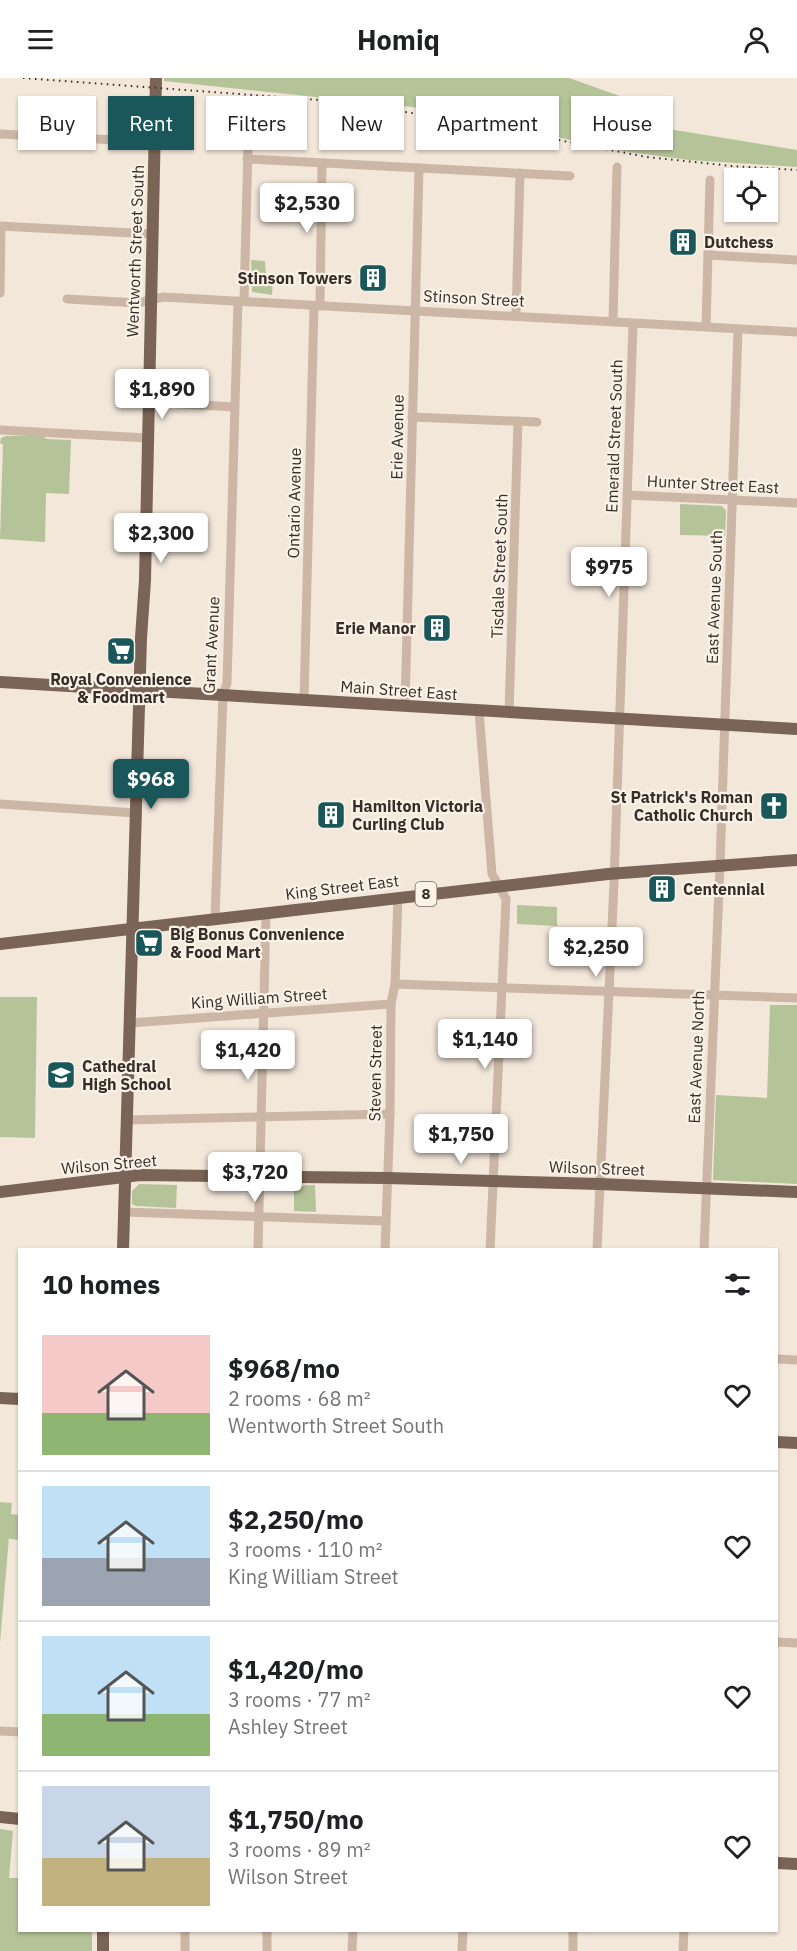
<!DOCTYPE html>
<meta charset="utf-8">
<style>
:root{--surface:#fff;--page:#f6f6f6;--text:#202124;--muted:#757577;--line:#e0e0e0;--accent:#1a575b}
body{margin:0;font-family:"IBM Plex Sans",sans-serif;background:var(--page);color:var(--text);height:100vh;display:flex;flex-direction:column;font-size:22px;white-space:nowrap}
*{box-sizing:border-box;margin:0}
p{font-size:20px;color:var(--muted)}
.icon{flex:none;width:33px;height:33px;fill:none;stroke:currentColor;stroke-width:2;stroke-linecap:round;stroke-linejoin:round}
.map{position:relative;flex:1;overflow:hidden}
.details{position:absolute;left:18px;top:1170px;width:760px;height:684px;display:flex;flex-direction:column;background:var(--surface);border-radius:0px;box-shadow:0 2px 4px #0004}
.details>*{flex:none}
.banner{position:absolute;left:18px;top:18px;width:762px;height:54px;display:flex;gap:12px}
.buttons{position:absolute;left:724px;top:90px;display:grid;gap:12px}
.buttons a{display:grid;place-items:center;width:54px;height:54px;border-radius:0px;background:var(--surface);box-shadow:0 2px 4px #0004;font-size:30px}
.price{position:absolute;translate:-50% -51px;padding:0 14px;border-radius:6px;background:#fff;color:#222;font-size:20px;line-height:39px;filter:drop-shadow(0 2px 3px #0008)}
.price::after{content:'';position:absolute;left:50%;top:36px;width:18px;height:14px;margin-left:-9px;background:inherit;clip-path:polygon(0 0,100% 0,50% 100%)}
.price.on{background:var(--accent);color:#fff}
ul{padding:0;list-style:none}
li{display:flex;align-items:center;gap:18px;height:150px;padding:0 24px}
li+li{border-top:2px solid var(--line)}
li span{display:grid;place-items:center;flex:none;width:168px;height:120px;border-radius:0px;color:#555}
li>.icon{margin-inline-start:auto}
span .icon{width:72px;height:72px;fill:#fffc;stroke-width:1}
li b{font-size:26px}
h2{display:flex;justify-content:space-between;align-items:center;height:72px;padding:0 24px;font-size:26px}
.chip{padding:0 21px;border-radius:0px;background:var(--surface);box-shadow:0 2px 4px #0004;font-size:21px;line-height:54px}
.chip.on{background:var(--accent);color:#fff}
header{display:flex;justify-content:space-between;align-items:center;height:78px;padding:0 24px;background:var(--surface);font-size:27px;font-weight:700}
.map>svg:first-child{display:block}
.green{fill:#b5c399}
.lines{fill:none;stroke-linecap:round;stroke-linejoin:round}
.minor{stroke:#ccb7a6;stroke-width:9}
.major{stroke:#7a6357;stroke-width:12}
.rail{stroke:#372c27;stroke-width:2;stroke-dasharray:1.5 4.5;stroke-linecap:butt}
.labels{text-anchor:middle;stroke-width:4.5;stroke-linejoin:round;paint-order:stroke}
.shield{fill:#faf1e7;stroke:#726761;stroke-width:1.5}
.shield-label{font-size:15px;font-weight:bold;fill:#372c27}
.poi-label{font-size:16px;font-weight:bold;fill:#372c27;stroke:#faf1e7;text-anchor:start}
.street-label{font-size:16px;fill:#372c27;stroke:#faf1e7}
</style>
<header><svg class="icon" aria-label="menu" viewBox="0 0 24 24"><path d="M4 6h16M4 12h16M4 18h16"/></svg>Homiq<svg class="icon" aria-label="person" viewBox="0 0 24 24"><circle cx="12" cy="8" r="4"/><path d="M4 21q1-7 8-7t8 7"/></svg></header>
<div class="map">
<svg width="797" height="1873" viewBox="0 0 797 1873">
<rect width="100%" height="100%" fill="#f3e7da"/>
<!-- green -->
<g class="green">
<path d="M164 0H569L645 27 650 48 797 72V89L689 82 629 74 412 29 164 3Z"/>
<path d="M251 182 265 183 266 198 273 199 272 217 252 214Z"/>
<path d="M6 358H42L47 361 71 362 69 416 46 415 45 464 0 461 3 367 0 365 1 360Z"/>
<path d="M680 426 722 428 726 433 725 458 680 457Z"/>
<path d="M517 827 557 829V848L517 846Z"/>
<path d="M0 919H37L35 1060 0 1059Z"/>
<path d="M770 927H797V1106L713 1102 716 1017 767 1020Z"/>
<path d="M139 1106 177 1107 176 1130 136 1128 132 1126V1113Z"/>
<path d="M315 1107 316 1134 294 1133V1108Z"/>
<path d="M0 1424 12 1425 11 1436 19 1437 20 1462 10 1461 9 1459 0 1565Z"/>
<path d="M0 1751 13 1753 9 1800H19L20 1852 92 1853V1873H0Z"/>
</g>
<g class="lines">
<!-- minor -->
<g class="minor">
<path d="M0 56 155 64"/>
<path d="M247 81 570 98"/>
<path d="M0 148 151 156"/>
<path d="M708 177 797 182"/>
<path d="M0 215 1 149"/>
<path d="M67 221 138 225 163 219 797 254"/>
<path d="M244 223 249 31"/>
<path d="M320 228 322 86"/>
<path d="M516 237 520 95"/>
<path d="M613 243 617 89"/>
<path d="M706 249 710 102"/>
<path d="M148 324 234 329"/>
<path d="M412 339 537 344"/>
<path d="M0 352 147 360"/>
<path d="M627 417 797 425"/>
<path d="M304 622 314 228"/>
<path d="M405 629 419 90"/>
<path d="M479 633 492 796 506 821 490 1172"/>
<path d="M509 635 518 343"/>
<path d="M0 726 136 735"/>
<path d="M215 840 223 617 227 605 238 223"/>
<path d="M395 906 797 920"/>
<path d="M130 945 391 926"/>
<path d="M126 1042 390 1036"/>
<path d="M124 1134 385 1143"/>
<path d="M258 1172 266 835"/>
<path d="M385 1172 390 1036 391 926 395 906 398 819"/>
<path d="M597 1172 614 805 633 246"/>
<path d="M704 1172 720 787 738 251"/>
<path d="M777 1281 797 1282"/>
<path d="M777 1564 797 1565"/>
<path d="M0 1653 20 1654"/>
<path d="M185 1873V1852"/>
<path d="M267 1873V1852"/>
<path d="M352 1873 353 1852"/>
<path d="M462 1873 463 1852"/>
<path d="M573 1873V1852"/>
<path d="M683 1873 684 1852"/>
</g>
<!-- major -->
<g class="major">
<path d="M0 604 797 651"/>
<path d="M0 866 608 796 797 782"/>
<path d="M0 1114 140 1097 387 1100 599 1106 797 1114"/>
<path d="M123 1172 141 560 145 502 156 0"/>
<path d="M0 1320 20 1321"/>
<path d="M777 1364 797 1365"/>
<path d="M0 1739 20 1741"/>
<path d="M777 1785 797 1786"/>
<path d="M103 1873V1852"/>
</g>
<!-- rail -->
<path class="rail" d="M23 0 320 22 433 38 647 79 732 88 797 92"/>
</g>
<!-- icons -->
<defs>
<g id="building-square" transform="scale(1.5)"><rect x="-9" y="-9" width="18" height="18" rx="4" fill="#1a575b" stroke="#faf1e7"/><path d="M-4-6H4V6H1V3H-1V6H-4ZM-2.5-4.3h1.7v1.8h-1.7ZM.8-4.3h1.7v1.8H.8ZM-2.5-1h1.7V.8h-1.7ZM.8-1h1.7V.8H.8Z" fill="#fff"/></g>
<g id="supermarket-square" transform="scale(1.5)"><rect x="-9" y="-9" width="18" height="18" rx="4" fill="#1a575b" stroke="#faf1e7"/><path d="M-6-5.5h2.5l.6 2H6L4.5 2H-2.5L-4.4-4H-6ZM-1.5 3.2a1.3 1.3 0 1 0 .1 0ZM3 3.2a1.3 1.3 0 1 0 .1 0Z" fill="#fff"/></g>
<g id="church-square" transform="scale(1.5)"><rect x="-9" y="-9" width="18" height="18" rx="4" fill="#1a575b" stroke="#faf1e7"/><path d="M-1.2-6h2.4v3.5h3.3v2.4h-3.3V6h-2.4V-.1h-3.3v-2.4h3.3Z" fill="#fff"/></g>
<g id="school-square" transform="scale(1.5)"><rect x="-9" y="-9" width="18" height="18" rx="4" fill="#1a575b" stroke="#faf1e7"/><path d="M0-5L7-2L0 1L-7-2ZM-4 1L0 2.5L4 1V4Q0 6-4 4Z" fill="#fff"/></g>
</defs>
<g fill-rule="evenodd">
<use href="#building-square" x="683" y="164"/>
<use href="#building-square" x="373" y="200"/>
<use href="#building-square" x="437" y="550"/>
<use href="#supermarket-square" x="121" y="573"/>
<use href="#church-square" x="774" y="728"/>
<use href="#building-square" x="331" y="737"/>
<use href="#building-square" x="662" y="811"/>
<use href="#supermarket-square" x="149" y="865"/>
<use href="#school-square" x="61" y="997"/>
</g>
<g class="labels">
<!-- shield labels -->
<rect class="shield" x="415.5" y="804" width="21" height="24" rx="4.5"/>
<g class="shield-label">
<text x="426" y="821">8</text>
</g>
<!-- poi labels -->
<g class="poi-label">
<text x="704" y="170">Dutchess</text>
<text x="352" y="206" text-anchor="end">Stinson Towers</text>
<text x="416" y="556" text-anchor="end">Erie Manor</text>
<text x="121" y="607" text-anchor="middle">Royal Convenience<tspan x="121" dy="18">&amp; Foodmart</tspan></text>
<text x="753" y="725" text-anchor="end">St Patrick's Roman<tspan x="753" dy="18">Catholic Church</tspan></text>
<text x="352" y="734">Hamilton Victoria<tspan x="352" dy="18">Curling Club</tspan></text>
<text x="683" y="817">Centennial</text>
<text x="170" y="862">Big Bonus Convenience<tspan x="170" dy="18">&amp; Food Mart</tspan></text>
<text x="82" y="994">Cathedral<tspan x="82" dy="18">High School</tspan></text>
</g>
<!-- street labels -->
<g class="street-label">
<text transform="translate(135 173) rotate(-88)" y="6">Wentworth Street South</text>
<text transform="translate(474 220) rotate(3)" y="6">Stinson Street</text>
<text transform="translate(614 358) rotate(-88)" y="6">Emerald Street South</text>
<text transform="translate(397 359) rotate(-89)" y="6">Erie Avenue</text>
<text transform="translate(713 406) rotate(3)" y="6">Hunter Street East</text>
<text transform="translate(294 425) rotate(-89)" y="6">Ontario Avenue</text>
<text transform="translate(499 488) rotate(-88)" y="6">Tisdale Street South</text>
<text transform="translate(714 519) rotate(-88)" y="6">East Avenue South</text>
<text transform="translate(211 567) rotate(-87)" y="6">Grant Avenue</text>
<text transform="translate(399 612) rotate(4)" y="6">Main Street East</text>
<text transform="translate(342 809) rotate(-7)" y="6">King Street East</text>
<text transform="translate(259 920) rotate(-4)" y="6">King William Street</text>
<text transform="translate(696 979) rotate(-88)" y="6">East Avenue North</text>
<text transform="translate(375 995) rotate(-89)" y="6">Steven Street</text>
<text transform="translate(109 1086) rotate(-5)" y="6">Wilson Street</text>
<text transform="translate(597 1090) rotate(2)" y="6">Wilson Street</text>
</g>
</g>
</svg>
<div class="buttons">
<a><svg class="icon" aria-label="locate" viewBox="0 0 24 24"><circle cx="12" cy="12" r="6"/><path d="M12 2v4M12 18v4M2 12h4M18 12h4"/></svg></a>
</div>
<b class="price" style="left:307px;top:156px">$2,530</b>
<b class="price" style="left:162px;top:342px">$1,890</b>
<b class="price" style="left:161px;top:486px">$2,300</b>
<b class="price" style="left:609px;top:520px">$975</b>
<b class="price on" style="left:151px;top:732px">$968</b>
<b class="price" style="left:596px;top:900px">$2,250</b>
<b class="price" style="left:485px;top:992px">$1,140</b>
<b class="price" style="left:248px;top:1003px">$1,420</b>
<b class="price" style="left:461px;top:1087px">$1,750</b>
<b class="price" style="left:255px;top:1125px">$3,720</b>
<div class="banner">
<a class="chip">Buy</a>
<a class="chip on">Rent</a>
<a class="chip">Filters</a>
<a class="chip">New</a>
<a class="chip">Apartment</a>
<a class="chip">House</a>
</div>
<section class="details">
<h2>10 homes<svg class="icon" aria-label="filters" viewBox="0 0 24 24"><path d="M4 7h16M4 17h16"/><circle cx="9" cy="7" r="2"/><circle cx="15" cy="17" r="2"/></svg></h2>
<ul>
<li><span style="background:linear-gradient(#f6c9c9 65%,#8fb573 0)"><svg class="icon" aria-label="home" viewBox="0 0 24 24"><path d="M3 11l9-7 9 7M6 9v11h12V9"/></svg></span><div><b>$968/mo</b><p>2 rooms · 68 m²</p><p>Wentworth Street South</p></div><svg class="icon" aria-label="heart" viewBox="0 0 24 24"><path d="M12 20l-8-8c-3-5 5-10 8-4 3-6 11-1 8 4z"/></svg></li>
<li><span style="background:linear-gradient(#bfe0f5 60%,#9aa5b1 0)"><svg class="icon" aria-label="home" viewBox="0 0 24 24"><path d="M3 11l9-7 9 7M6 9v11h12V9"/></svg></span><div><b>$2,250/mo</b><p>3 rooms · 110 m²</p><p>King William Street</p></div><svg class="icon" aria-label="heart" viewBox="0 0 24 24"><path d="M12 20l-8-8c-3-5 5-10 8-4 3-6 11-1 8 4z"/></svg></li>
<li><span style="background:linear-gradient(#bfe0f5 65%,#8fb573 0)"><svg class="icon" aria-label="home" viewBox="0 0 24 24"><path d="M3 11l9-7 9 7M6 9v11h12V9"/></svg></span><div><b>$1,420/mo</b><p>3 rooms · 77 m²</p><p>Ashley Street</p></div><svg class="icon" aria-label="heart" viewBox="0 0 24 24"><path d="M12 20l-8-8c-3-5 5-10 8-4 3-6 11-1 8 4z"/></svg></li>
<li><span style="background:linear-gradient(#c9d6e8 60%,#c2b280 0)"><svg class="icon" aria-label="home" viewBox="0 0 24 24"><path d="M3 11l9-7 9 7M6 9v11h12V9"/></svg></span><div><b>$1,750/mo</b><p>3 rooms · 89 m²</p><p>Wilson Street</p></div><svg class="icon" aria-label="heart" viewBox="0 0 24 24"><path d="M12 20l-8-8c-3-5 5-10 8-4 3-6 11-1 8 4z"/></svg></li>
</ul>
</section>
</div>
